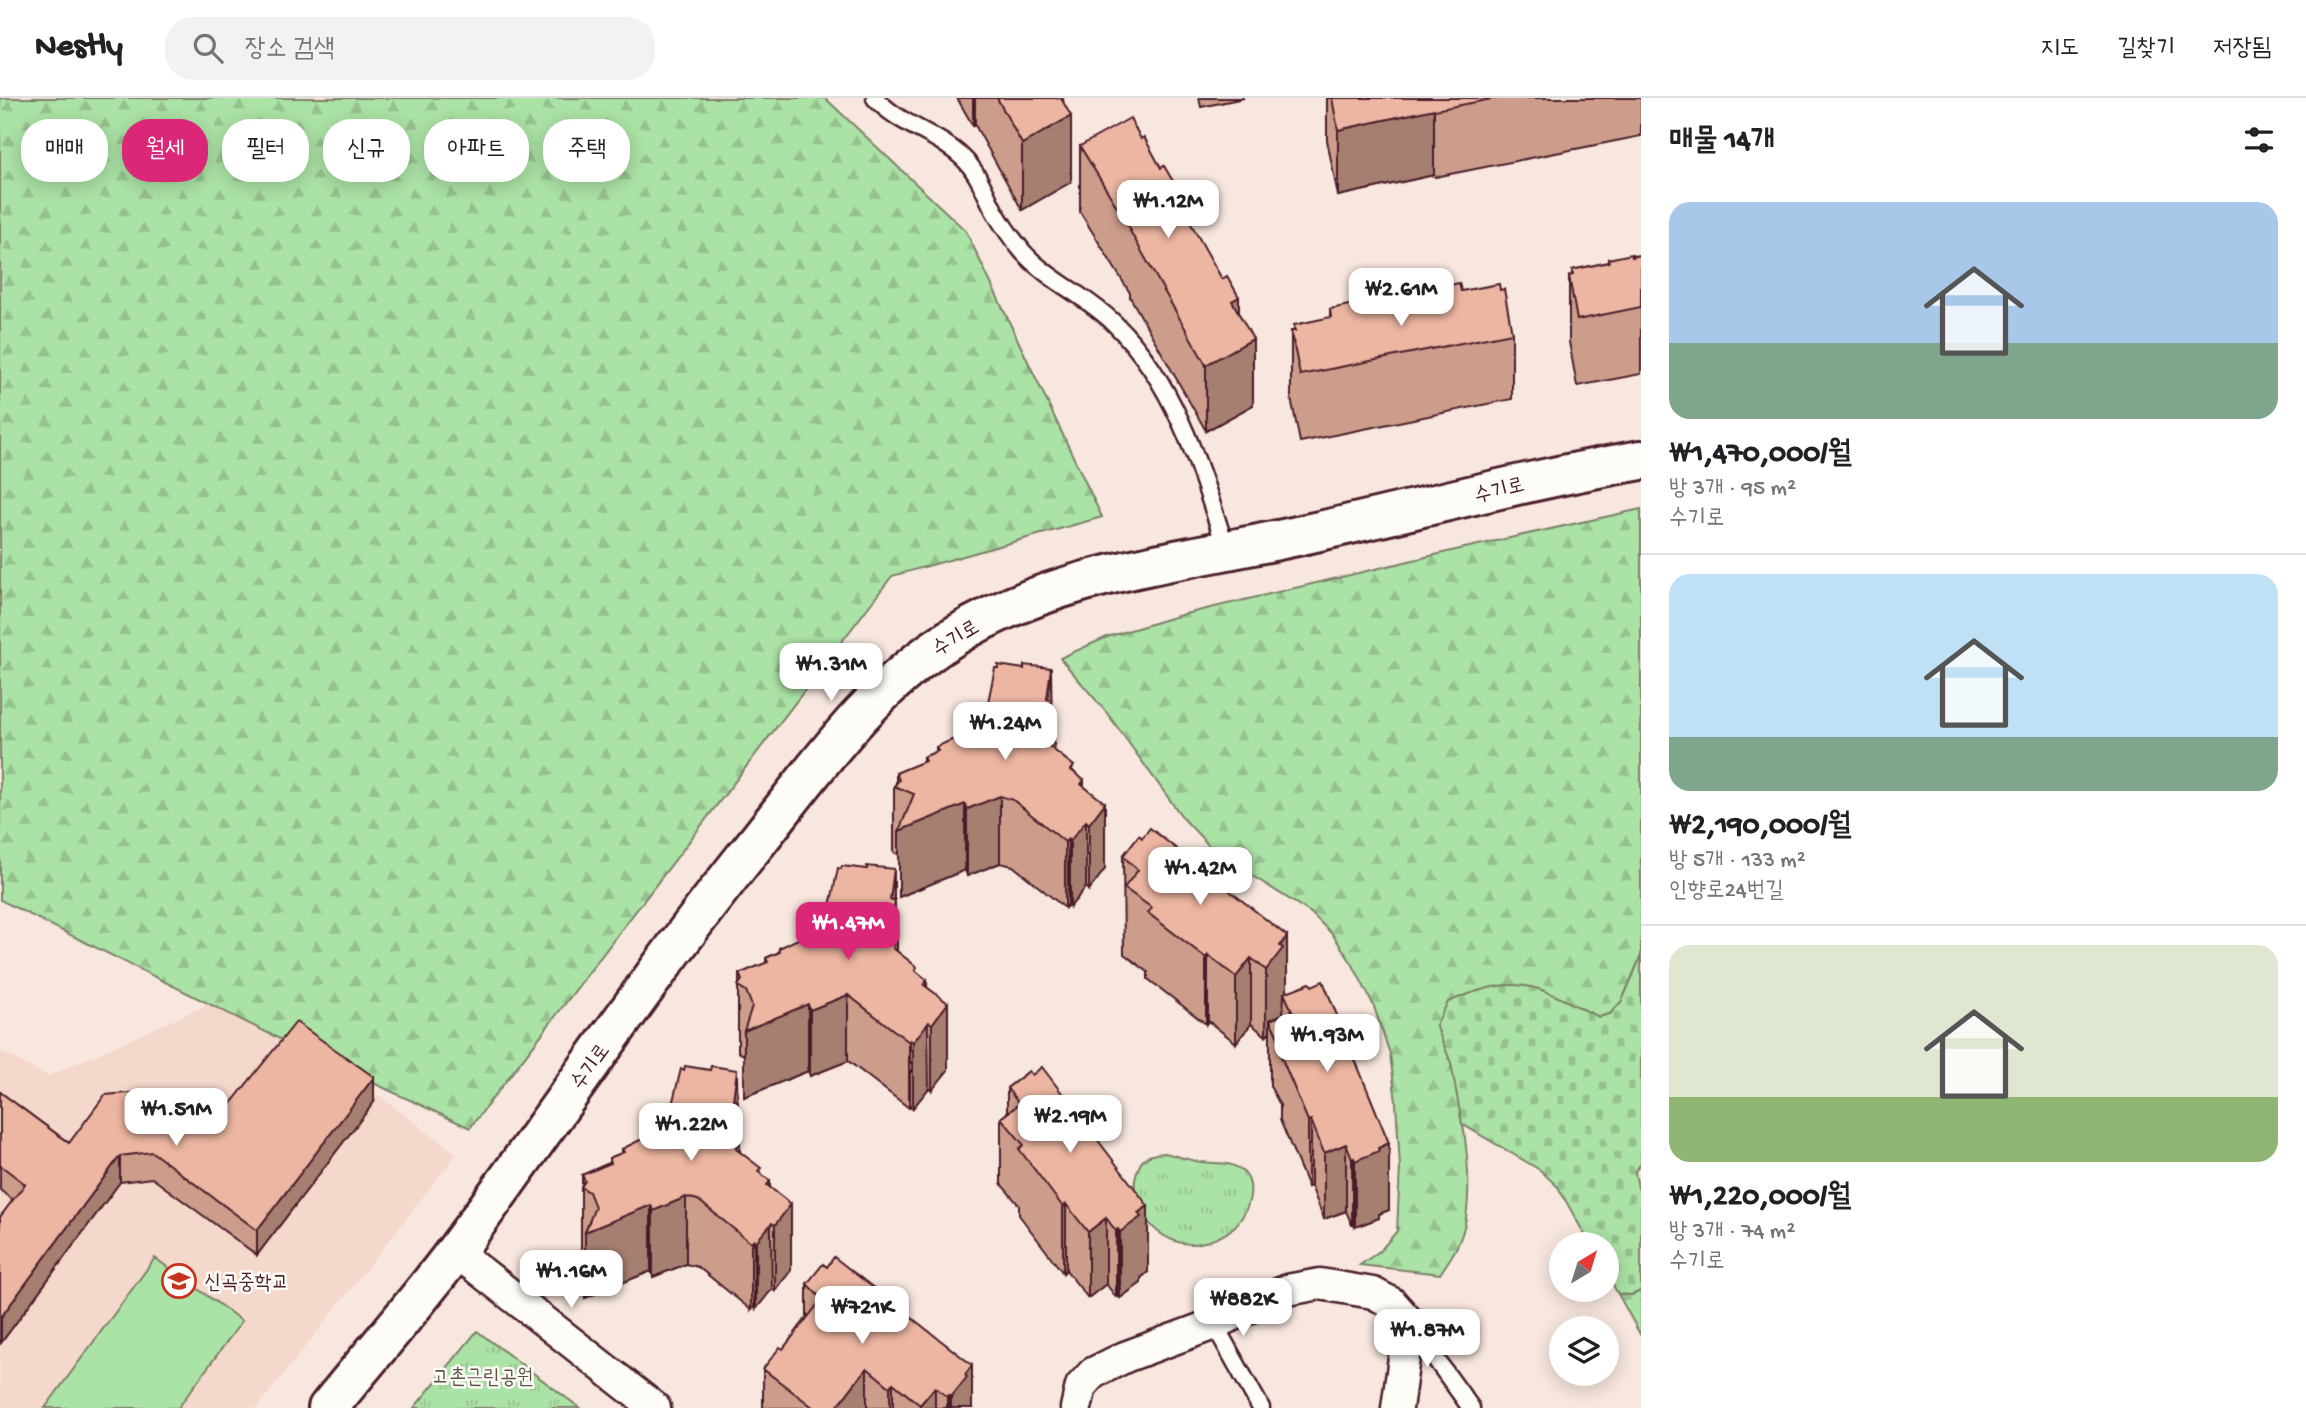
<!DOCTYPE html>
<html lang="ko">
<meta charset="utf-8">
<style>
:root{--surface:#fff;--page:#f2f2f2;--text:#202124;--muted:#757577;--line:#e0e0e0;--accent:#db2777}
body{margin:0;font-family:"Gochi Hand","Poor Story",sans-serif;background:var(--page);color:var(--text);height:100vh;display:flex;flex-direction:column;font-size:26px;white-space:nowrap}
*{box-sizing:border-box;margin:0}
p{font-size:23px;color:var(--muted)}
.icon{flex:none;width:38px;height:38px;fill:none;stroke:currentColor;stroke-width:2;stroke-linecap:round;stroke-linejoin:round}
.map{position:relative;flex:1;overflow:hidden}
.drawer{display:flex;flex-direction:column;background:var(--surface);width:665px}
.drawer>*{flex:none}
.banner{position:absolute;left:21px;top:21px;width:665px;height:63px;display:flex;gap:14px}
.needle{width:46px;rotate:38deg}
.tools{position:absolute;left:1549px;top:1134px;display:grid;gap:14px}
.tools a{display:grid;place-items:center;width:70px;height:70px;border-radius:50%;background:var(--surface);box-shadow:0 4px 18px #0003;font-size:35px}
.price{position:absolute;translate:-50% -60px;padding:0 16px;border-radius:14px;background:#fff;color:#222;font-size:23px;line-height:46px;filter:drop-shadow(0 2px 4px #0008)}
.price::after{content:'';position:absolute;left:50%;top:42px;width:21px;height:16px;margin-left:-10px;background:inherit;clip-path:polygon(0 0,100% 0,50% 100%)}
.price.active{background:var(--accent);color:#fff}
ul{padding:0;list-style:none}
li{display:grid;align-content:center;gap:14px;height:371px;padding:0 28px}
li+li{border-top:2px solid var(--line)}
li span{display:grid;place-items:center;height:217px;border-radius:21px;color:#555}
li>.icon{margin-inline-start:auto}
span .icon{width:126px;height:126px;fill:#fffc;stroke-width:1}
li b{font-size:30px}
h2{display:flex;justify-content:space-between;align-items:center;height:84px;padding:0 28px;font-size:30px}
.tag{padding:0 24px;border-radius:28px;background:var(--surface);box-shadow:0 4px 18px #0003;font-size:24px;line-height:63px}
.tag.active{background:var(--accent);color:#fff}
header{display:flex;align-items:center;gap:42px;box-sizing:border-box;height:98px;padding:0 35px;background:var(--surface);border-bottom:2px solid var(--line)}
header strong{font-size:33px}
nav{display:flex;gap:38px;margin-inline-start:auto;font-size:24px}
.search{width:490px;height:63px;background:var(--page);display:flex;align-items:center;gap:18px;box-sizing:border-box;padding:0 24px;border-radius:28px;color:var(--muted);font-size:26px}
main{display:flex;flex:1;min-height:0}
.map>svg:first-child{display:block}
.built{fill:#f5d8cc}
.forest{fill:url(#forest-firs);stroke:#7a8068;stroke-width:2}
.cemetery{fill:url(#cemetery-stones);stroke:#7a8068;stroke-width:2}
.park{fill:url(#park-tufts);stroke:#7a8068;stroke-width:2}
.pitch{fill:#abe2a5;stroke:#7a8068;stroke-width:2}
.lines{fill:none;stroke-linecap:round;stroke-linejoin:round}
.lane-casing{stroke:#4a1f2b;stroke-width:21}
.street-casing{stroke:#4a1f2b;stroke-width:35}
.secondary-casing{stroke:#4a1f2b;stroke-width:44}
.lane{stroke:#fdfcf7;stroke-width:16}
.street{stroke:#fdfcf7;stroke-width:30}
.secondary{stroke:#fdfcf7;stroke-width:38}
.wall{fill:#cc9d8b;stroke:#4a1f2b;stroke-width:2}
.shaded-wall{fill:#a67f71;stroke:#4a1f2b;stroke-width:2}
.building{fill:#edb6a2;stroke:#4a1f2b;stroke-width:2}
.labels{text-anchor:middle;stroke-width:5;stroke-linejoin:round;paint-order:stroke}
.street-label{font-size:21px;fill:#4a1f2b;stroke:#fdfcf7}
.poi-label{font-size:21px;fill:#4a1f2b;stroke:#fdfcf7;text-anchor:start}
.park-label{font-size:21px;fill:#62504a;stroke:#fdfcf7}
</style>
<header>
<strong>Nestly</strong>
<div class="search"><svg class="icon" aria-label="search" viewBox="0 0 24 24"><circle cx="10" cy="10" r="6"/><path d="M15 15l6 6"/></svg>장소 검색</div>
<nav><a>지도</a><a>길찾기</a><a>저장됨</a></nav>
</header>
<main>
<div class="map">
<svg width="1641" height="1310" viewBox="0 0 1641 1310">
<defs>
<pattern id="forest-firs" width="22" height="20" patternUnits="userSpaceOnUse" patternTransform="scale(1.75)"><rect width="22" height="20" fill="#abe2a5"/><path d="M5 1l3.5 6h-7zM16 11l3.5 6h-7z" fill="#95c18e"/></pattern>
<pattern id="cemetery-stones" width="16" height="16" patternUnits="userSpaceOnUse" patternTransform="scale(1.75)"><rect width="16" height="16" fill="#abe2a5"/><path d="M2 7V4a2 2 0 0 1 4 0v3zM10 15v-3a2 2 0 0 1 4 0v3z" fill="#95c18e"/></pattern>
<pattern id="park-tufts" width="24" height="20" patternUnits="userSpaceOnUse" patternTransform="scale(1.75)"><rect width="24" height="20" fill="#abe2a5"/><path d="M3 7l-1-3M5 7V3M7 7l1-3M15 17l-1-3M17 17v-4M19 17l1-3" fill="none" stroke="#95c18e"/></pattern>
</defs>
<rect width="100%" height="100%" fill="#f8e7de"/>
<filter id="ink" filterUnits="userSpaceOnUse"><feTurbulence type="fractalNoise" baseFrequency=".0143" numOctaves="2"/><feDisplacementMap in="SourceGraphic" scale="14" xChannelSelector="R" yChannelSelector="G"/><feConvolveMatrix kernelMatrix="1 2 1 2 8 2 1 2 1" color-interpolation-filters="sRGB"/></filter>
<g filter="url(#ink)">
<!-- built -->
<path class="built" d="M209 906 346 973 457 1056 257 1310H0V953L48 978Z"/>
<!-- forest -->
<g class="forest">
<path d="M0 0H825L966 133 1102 419 892 478 470 1030 296 949 0 802Z"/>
<path d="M1641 411V858L1622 903 1610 916 1599 919 1542 892 1436 927C1441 940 1448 953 1452 967 1462 1014 1479 1099 1459 1144 1455 1155 1446 1166 1440 1176L1360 1167 1381 1152 1397 1133 1400 1069 1396 1004 1390 956 1373 906 1353 867 1333 837 1311 815 1216 755 1183 720 1107 615 1060 560 1107 539 1181 517 1460 451Z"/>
<path d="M1641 1193V1238L1618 1196 1631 1197Z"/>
</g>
<!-- cemetery -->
<path class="cemetery" d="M1641 858V1066L1635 1073 1638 1090 1641 1095V1193L1631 1197 1618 1196 1607 1176 1606 1146H1590L1558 1089 1540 1072 1462 1026 1451 965 1436 927 1448 904C1468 896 1490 887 1512 887 1542 886 1572 907 1599 919L1610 916 1622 903Z"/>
<!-- park -->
<g class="park">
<path d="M1165 1055C1177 1058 1189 1062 1202 1064 1213 1066 1228 1063 1238 1070 1260 1083 1249 1116 1233 1130 1224 1138 1212 1143 1200 1145 1161 1153 1121 1106 1139 1069 1141 1064 1144 1060 1149 1058 1154 1056 1160 1055 1165 1055Z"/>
<path d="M477 1233 580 1310H414Z"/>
</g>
<!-- pitch -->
<path class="pitch" d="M155 1160 242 1223 178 1310H45Z"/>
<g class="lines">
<!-- lane casing -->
<g class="lane-casing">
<g id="lane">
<path d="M875 0C899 27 937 35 963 60 979 75 985 96 995 114 1003 128 1013 142 1023 154 1049 183 1087 198 1115 226 1177 287 1201 373 1227 454"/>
<path d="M1409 1224 1471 1310"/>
<path d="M1214 1226 1261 1310"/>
</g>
</g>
<!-- street casing -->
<g class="street-casing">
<g id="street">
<path d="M456 1154 655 1310"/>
<path d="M1076 1310 1081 1288 1093 1275 1125 1259 1214 1226 1287 1192 1320 1186 1373 1195 1392 1205 1409 1224 1397 1310"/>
</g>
</g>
<!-- secondary casing -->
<g class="secondary-casing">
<path id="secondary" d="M328 1310C371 1257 417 1205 458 1150 557 1016 649 878 753 749 814 673 870 590 953 539 1058 474 1180 464 1297 438 1412 413 1525 382 1641 362"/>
</g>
<!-- lane -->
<use href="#lane" class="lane"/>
<!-- street -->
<use href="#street" class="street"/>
<!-- secondary -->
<use href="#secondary" class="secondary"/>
</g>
<!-- wall -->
<g class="wall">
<path d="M957 0H1063L1071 84 1022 112 975 27 973 28Z"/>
<path d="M1199 0H1244L1201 9Z"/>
<path d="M1327 0H1641V38L1435 79 1434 77 1338 98 1327 42Z"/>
<path d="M1141 41 1177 97 1192 128 1239 216 1253 307 1206 333 1130 199V195L1080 114V48Z"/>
<path d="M1641 157V276L1577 288 1569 244V178L1572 177V172L1608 164V161Z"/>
<path d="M1436 190 1461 193 1500 192 1512 235V301L1300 344 1291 300V233H1294V227L1330 220V211L1355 214 1436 198Z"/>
<path d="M1051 602 1054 653 1074 674 1084 688 1105 771 1089 792 1086 789 1070 809 1068 807 1065 810 1013 768 1000 765 967 778 965 772 899 799V757L894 754V688L896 686V675L923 664V659L936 654V649L981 639 986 614Z"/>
<path d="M1139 737 1287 893 1389 1112 1379 1116V1120L1355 1129 1354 1127H1352L1346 1113 1324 1121 1311 1088 1308 1089 1280 1022V1007L1270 988V933L1266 938 1251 926 1236 945 1208 923 1206 926 1148 881V874L1124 856 1123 758Z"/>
<path d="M894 802 897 853 917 875 927 889 948 972 932 992 929 990 913 1010 910 1008 909 1010 848 963 810 978 808 973 744 999V957L738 954V888L739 886V876L766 865V860L779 854V850L824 837Z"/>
<path d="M684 972H710L737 1003 740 1054 761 1075 770 1089 791 1172 775 1193 772 1191 756 1211 754 1209 751 1212 698 1169 686 1166 653 1179 651 1173 585 1200V1157L581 1155V1089L582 1086V1077L609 1065V1060L622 1055V1051L667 1041Z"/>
<path d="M1029 973 1148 1174 1141 1180V1185L1120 1200 1118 1198 1116 1199 1106 1186 1088 1200 1066 1172 1063 1175 1019 1117V1107L1001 1086V1020L1007 1015V990Z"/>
<path d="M0 994 69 1045 209 1033 374 1004 257 1157 152 1080 120 1084 1 1245 0 1244V1119L13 1102 0 1092Z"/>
<path d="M807 1186 972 1310H763V1271L783 1251 807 1219Z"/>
</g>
<!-- shaded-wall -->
<g class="shaded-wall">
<path d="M973 0H975V27L973 28Z"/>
<path d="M1060 0H1063V23L1071 18V84L1022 112V46Z"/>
<path d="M1434 11V77L1338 98V32Z"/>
<path d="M1239 199V248L1253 241V307L1206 333V267L1232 203Z"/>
<path d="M1051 570 1052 631 1054 618V685L1050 715 1047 601Z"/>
<path d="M1084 682V725L1086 723V789L1070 809V743L1081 686Z"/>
<path d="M1000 698V765L967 778V711Z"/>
<path d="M1105 705V771L1089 792V726Z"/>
<path d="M965 706V772L899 799V733Z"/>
<path d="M1068 741V807L1065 810V744Z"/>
<path d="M894 771V814L895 802V831L897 819V885L893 916 890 802Z"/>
<path d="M1287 838V902L1284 895 1283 916 1270 922V933L1266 938V872L1280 848Z"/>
<path d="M1208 857V923L1206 926V860Z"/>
<path d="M1251 860V926L1236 945V879Z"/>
<path d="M927 882 929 990 913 1010V944L924 887Z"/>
<path d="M848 897V963L810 978V912Z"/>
<path d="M948 905V972L932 992V926Z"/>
<path d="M808 906V973L744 999V933Z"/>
<path d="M910 942V1008L909 1010V944Z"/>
<path d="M737 972 738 1033 740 1019V1086L736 1117 733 1002Z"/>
<path d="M374 979V1004L257 1157V1132Z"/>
<path d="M1311 1022V1088L1308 1089V1023Z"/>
<path d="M1389 1045V1112L1379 1116V1120L1355 1129V1063L1378 1050Z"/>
<path d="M1346 1046V1113L1324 1121V1055Z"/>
<path d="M120 1058V1084L1 1245V1219Z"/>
<path d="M1354 1060V1127H1352V1061Z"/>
<path d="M770 1083 772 1191 756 1211V1144L767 1087Z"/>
<path d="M686 1099V1166L653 1179V1113Z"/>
<path d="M791 1106V1172L775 1193V1127Z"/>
<path d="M1066 1106V1172L1063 1175V1109Z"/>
<path d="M651 1107V1173L585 1200V1134Z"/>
<path d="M1148 1108V1174L1141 1180V1185L1120 1200V1134L1138 1115Z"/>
<path d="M1106 1120V1186L1088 1200V1134Z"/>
<path d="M1118 1131V1198L1116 1199V1133Z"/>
<path d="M754 1142V1209L751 1212V1145Z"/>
<path d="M972 1267V1310H951V1299L965 1277Z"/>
<path d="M867 1270V1310H836Z"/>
<path d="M893 1285V1310H890V1289Z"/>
<path d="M935 1289V1310H920V1307Z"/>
<path d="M949 1297V1310H947V1299Z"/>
</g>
<!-- building -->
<g class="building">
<path d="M997 0H1061L1071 18 1022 46Z"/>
<path d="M1332 0H1497L1435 12 1434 11 1338 32Z"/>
<path d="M1130 20 1141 41 1144 39 1161 70 1164 68 1177 90 1174 92 1192 123 1190 124 1222 181 1227 178 1239 199 1232 203 1253 241 1206 267 1130 133 1131 132 1080 48Z"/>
<path d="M1632 156V159L1641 157V209L1577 222 1569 178 1573 177 1572 172 1609 164 1608 161Z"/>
<path d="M1459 185 1461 193 1499 186 1500 192 1504 191 1512 235 1300 277 1291 233H1295L1294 227 1331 219 1330 211 1354 206 1355 214 1437 198 1436 190Z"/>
<path d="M998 567 1024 571V567L1051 570 1047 601 1052 602 1050 618H1054L1050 649 1074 668 1071 672 1084 682 1081 686 1105 705 1089 726 1086 723 1070 743 1068 741 1065 744 1013 702 1000 698 967 711 965 706 899 733 914 696 894 688 899 682 896 675 925 663 923 659 938 653 936 649 956 640 981 639 984 613 986 614 995 570H998Z"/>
<path d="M1150 730 1287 838 1280 848 1283 850 1266 872 1251 860 1236 879 1208 857 1206 860 1148 815 1152 810 1124 790 1138 772 1123 758 1139 737 1142 740Z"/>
<path d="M842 768 867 771V768L894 771 890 802H895L893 818 897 819 893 850 917 869 915 872 927 882 924 887 948 905 932 926 929 924 913 944 910 942 909 944 848 897 810 912 808 906 744 933 752 908 746 893 738 888 742 882 739 876 768 864 766 860 780 854 779 850 798 841 824 837 838 770 841 771Z"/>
<path d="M1323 883 1389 1045 1378 1050 1379 1053 1355 1063 1354 1060 1352 1061 1346 1046 1324 1055 1311 1022 1308 1023 1280 956 1285 954 1270 922 1292 913 1284 895 1310 885 1312 888Z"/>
<path d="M296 924 374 979 257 1132 152 1054 120 1058 1 1219H0V1119L25 1086 0 1067V994L69 1045 105 997 152 993 209 1033Z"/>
<path d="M685 968 710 972 711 968 737 972 733 1002 738 1003 736 1019H740L736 1051 761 1070 758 1073 770 1083 767 1087 791 1106 775 1127 772 1125 756 1144 754 1142 751 1145 698 1102 686 1099 653 1113 651 1107 585 1134 595 1109 589 1094 581 1089 585 1083 582 1077 611 1065 609 1060 624 1054 622 1051 642 1041H667L670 1015 681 971 684 972Z"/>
<path d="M1042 969 1148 1108 1138 1115 1141 1119 1120 1134 1118 1131 1116 1133 1106 1120 1088 1134 1066 1106 1063 1109 1019 1051 1024 1047 1001 1020 1019 1006 1007 990 1029 973 1032 977Z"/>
<path d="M834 1159 972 1267 965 1277 967 1279 951 1299 949 1297 947 1299 935 1289 920 1307 893 1285 890 1289 867 1270 836 1310H814L763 1271 780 1249 783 1251 822 1201 807 1186 823 1166 827 1169Z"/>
</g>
</g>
<!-- icons -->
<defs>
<g id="school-ring" transform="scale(1.75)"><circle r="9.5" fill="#fdfcf7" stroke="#c8321e" stroke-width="1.5"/><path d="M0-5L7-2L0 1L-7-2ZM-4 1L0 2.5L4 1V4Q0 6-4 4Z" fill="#c8321e"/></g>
</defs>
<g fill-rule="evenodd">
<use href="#school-ring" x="179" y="1183"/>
</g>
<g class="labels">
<!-- street labels -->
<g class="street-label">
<text transform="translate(1499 391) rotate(-14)" y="7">수기로</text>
<text transform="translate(955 539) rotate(-31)" y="7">수기로</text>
<text transform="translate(589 968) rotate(-54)" y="7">수기로</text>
</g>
<!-- poi labels -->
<g class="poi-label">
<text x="204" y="1190">신곡중학교</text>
</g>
<!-- park labels -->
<g class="park-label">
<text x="483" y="1285">고촌근린공원</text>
</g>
</g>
</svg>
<div class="tools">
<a><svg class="needle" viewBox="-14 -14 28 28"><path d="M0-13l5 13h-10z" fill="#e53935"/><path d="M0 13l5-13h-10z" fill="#757577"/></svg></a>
<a><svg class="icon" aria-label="layers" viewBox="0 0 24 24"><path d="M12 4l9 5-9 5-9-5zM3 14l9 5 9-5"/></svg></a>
</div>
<b class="price" style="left:1168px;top:142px">₩1.12M</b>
<b class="price" style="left:1401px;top:230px">₩2.61M</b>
<b class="price" style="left:831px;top:605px">₩1.31M</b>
<b class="price" style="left:1005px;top:664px">₩1.24M</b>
<b class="price" style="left:1200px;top:809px">₩1.42M</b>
<b class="price active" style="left:848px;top:864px">₩1.47M</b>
<b class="price" style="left:1327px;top:976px">₩1.93M</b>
<b class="price" style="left:176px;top:1050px">₩1.51M</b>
<b class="price" style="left:1070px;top:1057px">₩2.19M</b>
<b class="price" style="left:691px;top:1065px">₩1.22M</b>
<b class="price" style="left:571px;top:1212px">₩1.16M</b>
<b class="price" style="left:1243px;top:1240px">₩882K</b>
<b class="price" style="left:862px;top:1248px">₩721K</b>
<b class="price" style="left:1427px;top:1271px">₩1.87M</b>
<div class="banner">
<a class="tag">매매</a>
<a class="tag active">월세</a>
<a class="tag">필터</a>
<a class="tag">신규</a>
<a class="tag">아파트</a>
<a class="tag">주택</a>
</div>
</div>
<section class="drawer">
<h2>매물 14개<svg class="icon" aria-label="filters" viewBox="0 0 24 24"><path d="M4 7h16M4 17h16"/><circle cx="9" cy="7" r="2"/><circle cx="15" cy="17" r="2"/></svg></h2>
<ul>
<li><span style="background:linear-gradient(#a9c7e8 65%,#7fa58c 0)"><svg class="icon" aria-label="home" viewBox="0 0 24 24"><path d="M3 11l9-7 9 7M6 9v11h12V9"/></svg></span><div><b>₩1,470,000/월</b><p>방 3개 · 95 m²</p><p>수기로</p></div></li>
<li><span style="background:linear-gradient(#bfe0f5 75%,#7fa58c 0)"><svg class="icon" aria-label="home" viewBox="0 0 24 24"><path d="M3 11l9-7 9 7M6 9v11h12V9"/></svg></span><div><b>₩2,190,000/월</b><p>방 5개 · 133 m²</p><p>인향로24번길</p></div></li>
<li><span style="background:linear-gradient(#dfe7d0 70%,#8fb573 0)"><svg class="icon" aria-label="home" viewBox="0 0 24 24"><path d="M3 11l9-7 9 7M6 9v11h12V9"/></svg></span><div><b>₩1,220,000/월</b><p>방 3개 · 74 m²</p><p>수기로</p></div></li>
</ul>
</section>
</main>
